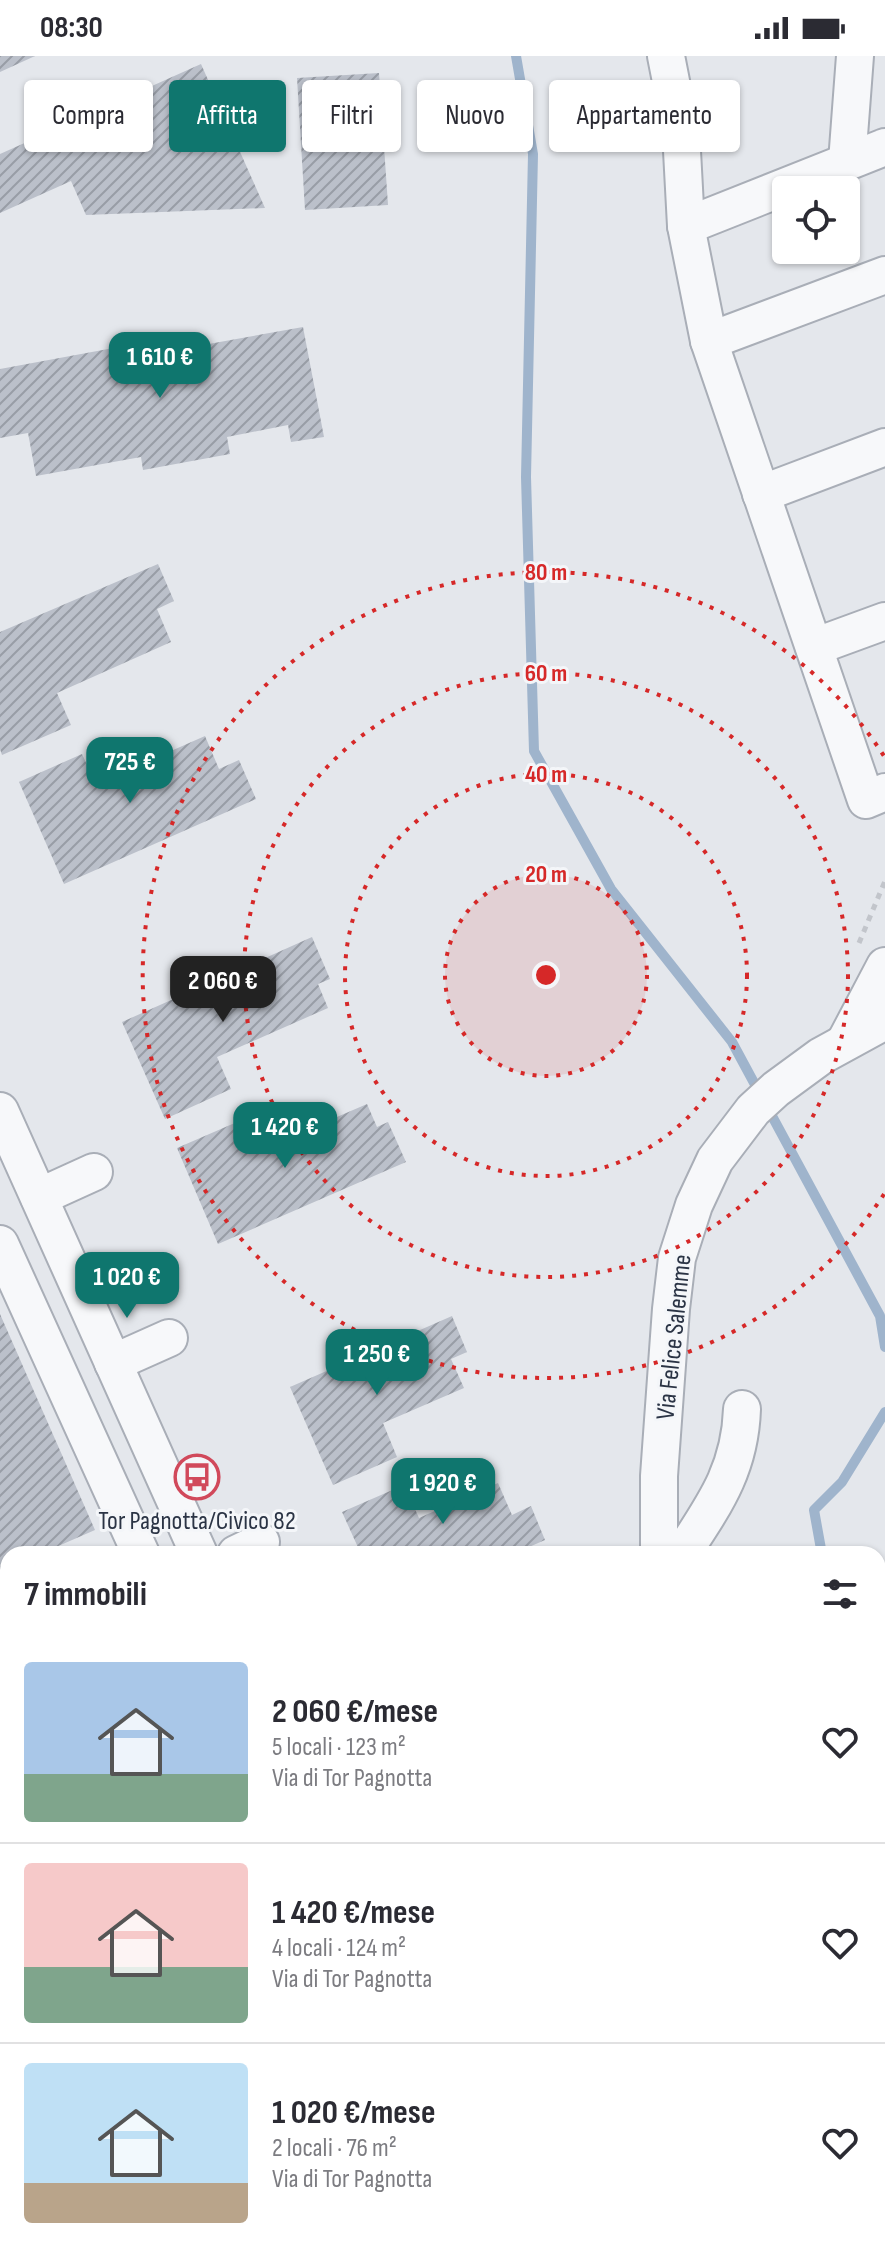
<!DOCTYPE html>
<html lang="it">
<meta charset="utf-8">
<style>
:root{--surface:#fff;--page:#f7f7f7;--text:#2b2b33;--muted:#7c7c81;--line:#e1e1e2;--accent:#0f766e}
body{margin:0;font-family:"Sofia Sans Condensed",sans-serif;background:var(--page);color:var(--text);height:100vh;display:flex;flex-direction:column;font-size:30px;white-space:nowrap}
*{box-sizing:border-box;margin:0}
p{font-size:26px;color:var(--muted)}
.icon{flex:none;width:44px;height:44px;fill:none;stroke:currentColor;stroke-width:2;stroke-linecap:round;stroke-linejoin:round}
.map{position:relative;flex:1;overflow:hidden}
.drawer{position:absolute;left:0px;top:1490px;width:886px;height:714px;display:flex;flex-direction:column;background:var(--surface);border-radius:24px 24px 0 0;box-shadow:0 2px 6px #0004}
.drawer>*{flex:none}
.banner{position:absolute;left:24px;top:24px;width:838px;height:72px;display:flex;gap:16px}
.tools{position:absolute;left:772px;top:120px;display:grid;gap:16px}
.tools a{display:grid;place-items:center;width:88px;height:88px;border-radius:8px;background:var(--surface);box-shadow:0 2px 6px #0004;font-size:40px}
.price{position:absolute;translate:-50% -68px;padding:0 18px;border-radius:16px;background:var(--accent);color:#fff;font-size:26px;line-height:52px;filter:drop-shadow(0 2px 4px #0008)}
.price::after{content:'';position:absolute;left:50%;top:48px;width:24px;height:18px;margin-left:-12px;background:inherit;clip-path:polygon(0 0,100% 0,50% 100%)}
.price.active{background:#222;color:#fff}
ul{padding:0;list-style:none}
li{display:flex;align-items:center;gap:24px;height:200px;padding:0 24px}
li+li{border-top:2px solid var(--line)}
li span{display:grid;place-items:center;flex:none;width:224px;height:160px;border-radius:8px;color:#555}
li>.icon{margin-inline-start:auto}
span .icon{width:96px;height:96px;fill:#fffc;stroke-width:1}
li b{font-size:34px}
h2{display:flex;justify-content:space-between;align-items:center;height:96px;padding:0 24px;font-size:34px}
.pill{padding:0 28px;border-radius:8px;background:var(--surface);box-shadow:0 2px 6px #0004;font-size:28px;line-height:72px}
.pill.active{background:var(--accent);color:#fff}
.status{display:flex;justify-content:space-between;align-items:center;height:56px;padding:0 40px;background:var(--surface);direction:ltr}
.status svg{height:22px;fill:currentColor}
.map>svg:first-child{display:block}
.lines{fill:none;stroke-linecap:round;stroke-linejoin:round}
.stream{stroke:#9fb4cc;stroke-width:10}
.building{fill:url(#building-hatch)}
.minor-casing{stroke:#a9aeb7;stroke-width:40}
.path{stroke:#c2c5cb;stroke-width:5;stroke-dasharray:6 6;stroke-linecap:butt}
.minor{stroke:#f7f8fa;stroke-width:36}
.ring{fill:none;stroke:#d62828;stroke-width:4;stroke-dasharray:4 8}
.labels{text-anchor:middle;stroke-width:6;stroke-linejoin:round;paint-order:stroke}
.street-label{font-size:26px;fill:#2b3445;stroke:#f4f6f9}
.poi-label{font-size:26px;fill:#2b3445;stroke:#f4f6f9}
.centre{fill:#d62828;stroke:#f4f6f9;stroke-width:4}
.ring-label{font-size:24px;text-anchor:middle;font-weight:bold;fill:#d62828;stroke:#f4f6f9;stroke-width:6;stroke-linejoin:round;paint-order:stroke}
</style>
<div class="status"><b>08:30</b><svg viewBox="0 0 49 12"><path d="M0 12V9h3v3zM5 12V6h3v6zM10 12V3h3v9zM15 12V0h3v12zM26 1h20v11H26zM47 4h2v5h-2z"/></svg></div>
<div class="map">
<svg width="885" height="2203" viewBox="0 0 885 2203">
<defs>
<pattern id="building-hatch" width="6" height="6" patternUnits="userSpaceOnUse" patternTransform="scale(2)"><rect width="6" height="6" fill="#bbc0ca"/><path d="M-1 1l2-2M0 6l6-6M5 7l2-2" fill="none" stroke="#989da6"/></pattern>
</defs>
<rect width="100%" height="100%" fill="#e4e7ec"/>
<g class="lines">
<!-- stream -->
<g class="stream">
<path d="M516 0 533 98 526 421 534 695 611 833 732 986 880 1260 885 1291"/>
<path d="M825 1498 821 1493 814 1454 842 1426 885 1356"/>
<path d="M878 1569 885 1580"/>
</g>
</g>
<!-- building -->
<g class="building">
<path d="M0 0H35L0 16Z"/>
<path d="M201 8 265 152 86 159 71 125 0 157V98Z"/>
<path d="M379 17 388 149 305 154 297 22Z"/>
<path d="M303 271 324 381 291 386 288 369 227 381 230 398 143 414 141 401 36 420 28 377 0 382V313L200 276 203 289Z"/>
<path d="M158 508 174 545 157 553 171 586 57 637 71 669 2 699 0 693V576Z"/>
<path d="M205 680 219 713 239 704 256 743 64 828 19 726 82 698 96 728Z"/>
<path d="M312 881 330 923 318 928 328 952 217 1001 231 1033 165 1063 122 966Z"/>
<path d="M367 1048 377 1071 388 1066 406 1106 218 1188 177 1092 237 1066 251 1098Z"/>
<path d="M0 1258 95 1474 40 1498H8V1512L0 1516Z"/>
<path d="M452 1260 467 1296 451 1303 464 1332 383 1367 397 1401 333 1429 290 1331Z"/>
<path d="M498 1427 512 1459 531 1450 545 1484 513 1498H361L342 1456 404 1429 419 1462Z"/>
<path d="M0 1869 8 1887V2076L0 2079Z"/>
<path d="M885 1946V1988L878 1991V1949Z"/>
<path d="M30 2196H157L160 2203H33Z"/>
<path d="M277 2196H392L395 2203H281Z"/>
<path d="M721 2196H780L762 2203H723Z"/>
</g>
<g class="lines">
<!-- minor casing -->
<g class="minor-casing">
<g id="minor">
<path d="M666 0 681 76 686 170 709 285 866 744 885 736"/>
<path d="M847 106 855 0"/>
<path d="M686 170 885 91"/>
<path d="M709 285 885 219"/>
<path d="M761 438 885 391"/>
<path d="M814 591 885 565"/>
<path d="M845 986 885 910"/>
<path d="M0 1055 199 1498"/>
<path d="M39 1141 94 1116"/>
<path d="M0 1188 141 1498"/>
<path d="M113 1307 169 1282"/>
<path d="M236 1498 261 1486"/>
<path d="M659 1498V1420L671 1253 677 1202 694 1149 715 1104 753 1054 776 1033 821 1000 885 965"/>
<path d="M682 1498C714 1449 740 1414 742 1353"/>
<path d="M0 1730 8 1747"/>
<path d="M0 2123 8 2120"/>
<path d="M215 2196 218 2203"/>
<path d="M434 2196 435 2203"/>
<path d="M510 2196 511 2203"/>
<path d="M571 2196 572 2203"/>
</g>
</g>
<!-- path -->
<path class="path" d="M859 887 885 825"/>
<!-- minor -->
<use href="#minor" class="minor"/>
</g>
<!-- distance rings -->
<circle cx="546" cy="919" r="101" fill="#d62828" fill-opacity=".12"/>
<g class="ring">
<circle cx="546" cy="919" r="101"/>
<circle cx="546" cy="919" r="201"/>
<circle cx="546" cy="919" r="302"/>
<path d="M884 1138A403 403 0 1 1 884 700"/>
</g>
<!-- icons -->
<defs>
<g id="bus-ring" transform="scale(2.3)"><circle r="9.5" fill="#f4f6f9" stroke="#d1495b" stroke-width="1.5"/><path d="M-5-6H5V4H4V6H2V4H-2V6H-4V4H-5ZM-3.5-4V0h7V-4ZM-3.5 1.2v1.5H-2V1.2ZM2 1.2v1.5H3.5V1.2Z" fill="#d1495b"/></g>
</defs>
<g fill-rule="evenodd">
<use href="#bus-ring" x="197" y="1421"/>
</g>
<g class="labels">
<!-- street labels -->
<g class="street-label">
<text transform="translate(673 1281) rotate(-84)" y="9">Via Felice Salemme</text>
</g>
<!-- poi labels -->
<g class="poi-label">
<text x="197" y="1473">Tor Pagnotta/Civico 82</text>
</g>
</g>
<circle cx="546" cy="919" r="12" class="centre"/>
<g class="ring-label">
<text x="546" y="524">80 m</text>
<text x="546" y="625">60 m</text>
<text x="546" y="726">40 m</text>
<text x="546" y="826">20 m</text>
</g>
</svg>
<div class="tools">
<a><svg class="icon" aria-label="locate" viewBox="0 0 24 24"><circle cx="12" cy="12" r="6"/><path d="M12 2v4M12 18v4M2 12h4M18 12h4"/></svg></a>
</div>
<b class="price" style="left:160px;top:344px">1 610 €</b>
<b class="price" style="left:130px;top:749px">725 €</b>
<b class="price active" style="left:223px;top:968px">2 060 €</b>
<b class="price" style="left:285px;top:1114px">1 420 €</b>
<b class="price" style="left:127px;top:1264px">1 020 €</b>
<b class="price" style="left:377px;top:1341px">1 250 €</b>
<b class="price" style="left:443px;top:1470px">1 920 €</b>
<div class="banner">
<a class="pill">Compra</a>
<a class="pill active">Affitta</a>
<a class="pill">Filtri</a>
<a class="pill">Nuovo</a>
<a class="pill">Appartamento</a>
</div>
<section class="drawer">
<h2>7 immobili<svg class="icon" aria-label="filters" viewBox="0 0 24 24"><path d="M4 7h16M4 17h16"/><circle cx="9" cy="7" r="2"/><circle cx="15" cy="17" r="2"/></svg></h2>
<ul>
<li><span style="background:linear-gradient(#a9c7e8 70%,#7fa58c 0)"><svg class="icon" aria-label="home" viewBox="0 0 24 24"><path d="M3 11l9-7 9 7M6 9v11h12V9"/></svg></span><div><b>2 060 €/mese</b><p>5 locali · 123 m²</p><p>Via di Tor Pagnotta</p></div><svg class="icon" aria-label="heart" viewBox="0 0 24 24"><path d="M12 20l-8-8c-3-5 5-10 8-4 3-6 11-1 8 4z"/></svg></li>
<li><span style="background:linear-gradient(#f6c9c9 65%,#7fa58c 0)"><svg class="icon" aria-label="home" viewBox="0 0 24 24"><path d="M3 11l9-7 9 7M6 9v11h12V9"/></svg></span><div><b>1 420 €/mese</b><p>4 locali · 124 m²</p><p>Via di Tor Pagnotta</p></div><svg class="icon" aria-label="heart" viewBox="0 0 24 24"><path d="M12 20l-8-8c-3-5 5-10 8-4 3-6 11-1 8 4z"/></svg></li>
<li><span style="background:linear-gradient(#bfe0f5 75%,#b9a48a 0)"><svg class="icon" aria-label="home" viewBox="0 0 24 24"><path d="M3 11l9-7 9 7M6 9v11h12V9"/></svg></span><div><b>1 020 €/mese</b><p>2 locali · 76 m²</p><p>Via di Tor Pagnotta</p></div><svg class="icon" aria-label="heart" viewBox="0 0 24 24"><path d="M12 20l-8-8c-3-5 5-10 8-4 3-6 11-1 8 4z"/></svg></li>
</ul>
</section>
</div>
